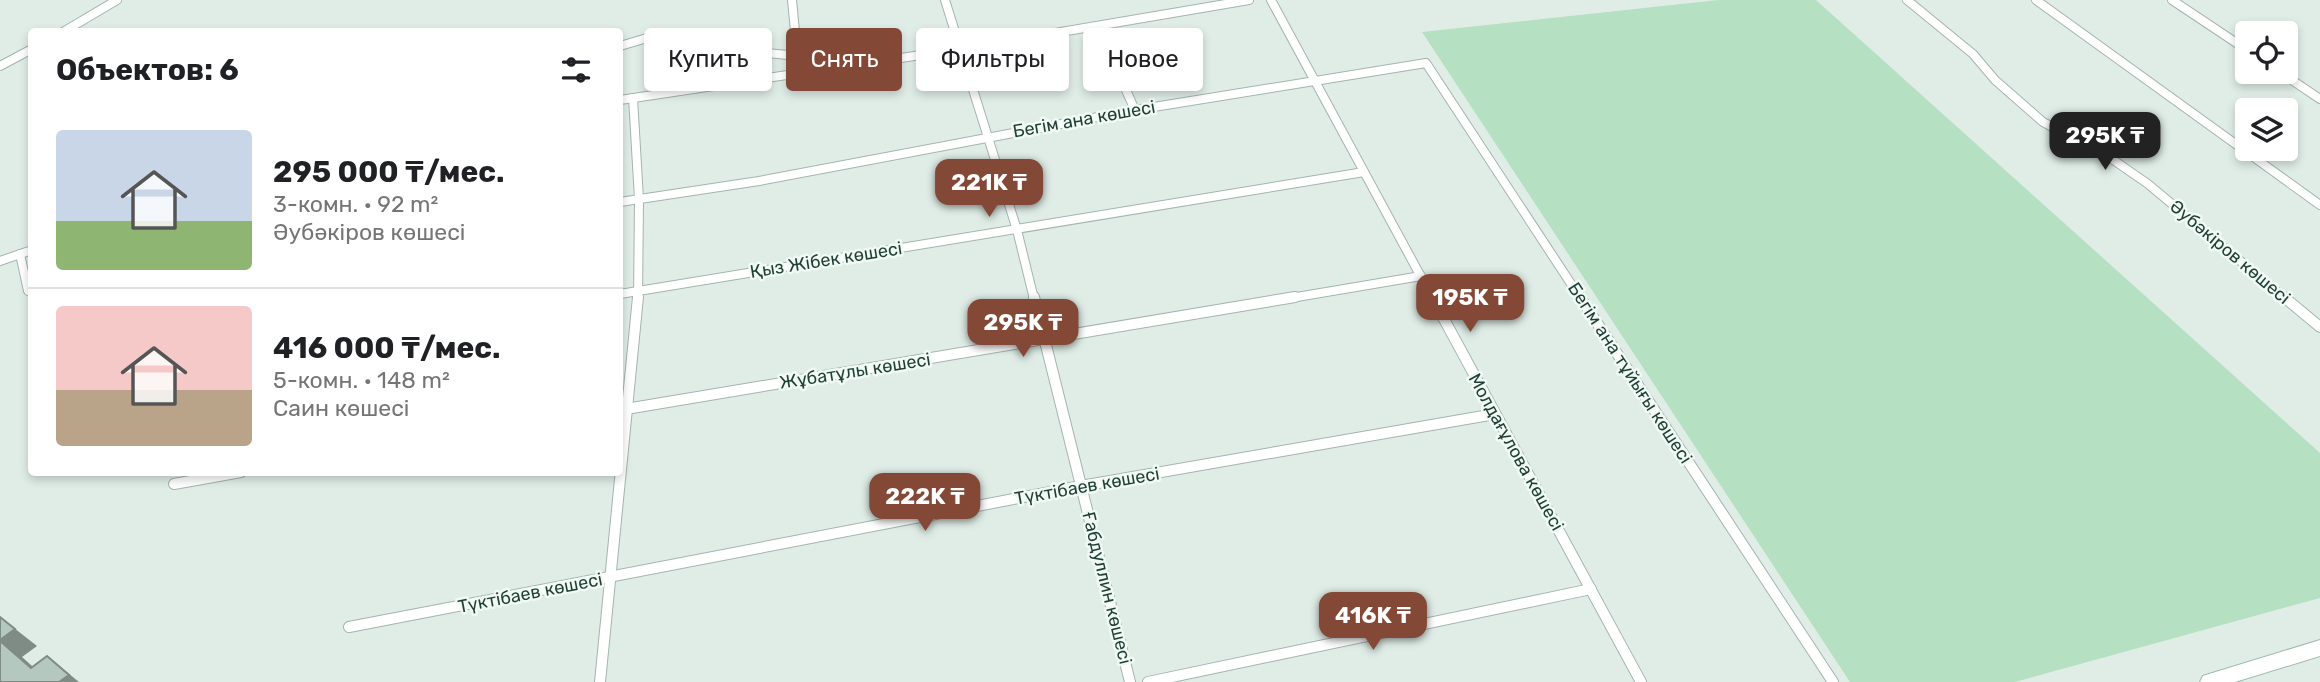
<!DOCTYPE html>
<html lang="ru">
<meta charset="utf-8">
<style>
:root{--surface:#fff;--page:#f6f6f6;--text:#202124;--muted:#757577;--line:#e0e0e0;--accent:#844836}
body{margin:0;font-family:Rubik,sans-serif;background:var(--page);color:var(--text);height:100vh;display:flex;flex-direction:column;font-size:26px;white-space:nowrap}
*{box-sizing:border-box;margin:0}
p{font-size:23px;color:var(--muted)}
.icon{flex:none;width:38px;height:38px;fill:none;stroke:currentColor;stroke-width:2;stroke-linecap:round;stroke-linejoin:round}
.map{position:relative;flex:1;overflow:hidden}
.details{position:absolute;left:28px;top:28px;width:595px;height:448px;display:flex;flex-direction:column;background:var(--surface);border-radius:7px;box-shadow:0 4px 10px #0003}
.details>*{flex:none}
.hud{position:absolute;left:644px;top:28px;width:665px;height:63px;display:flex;gap:14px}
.tools{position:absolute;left:2235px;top:21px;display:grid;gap:14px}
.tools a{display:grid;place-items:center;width:63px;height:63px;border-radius:7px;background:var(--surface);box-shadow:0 4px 10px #0003;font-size:35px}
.price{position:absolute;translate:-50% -60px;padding:0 16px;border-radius:14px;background:var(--accent);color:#fff;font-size:23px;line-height:46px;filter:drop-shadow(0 2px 4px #0008)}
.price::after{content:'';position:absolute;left:50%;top:42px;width:21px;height:16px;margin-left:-10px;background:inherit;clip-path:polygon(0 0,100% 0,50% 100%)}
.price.on{background:#222;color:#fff}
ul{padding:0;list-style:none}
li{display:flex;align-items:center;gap:21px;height:175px;padding:0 28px}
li+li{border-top:2px solid var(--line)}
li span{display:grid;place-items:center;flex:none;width:196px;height:140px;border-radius:7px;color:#555}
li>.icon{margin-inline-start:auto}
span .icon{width:84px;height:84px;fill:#fffc;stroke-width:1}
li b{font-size:30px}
h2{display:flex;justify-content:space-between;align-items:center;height:84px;padding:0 28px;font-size:30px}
.chip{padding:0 24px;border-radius:7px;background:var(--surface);box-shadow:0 4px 10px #0003;font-size:24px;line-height:63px}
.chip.on{background:var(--accent);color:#fff}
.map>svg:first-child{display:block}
.green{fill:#b6e0c2}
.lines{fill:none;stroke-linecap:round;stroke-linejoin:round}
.street-far1-casing{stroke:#a2b5ae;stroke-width:10}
.street-casing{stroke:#a2b5ae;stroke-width:12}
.secondary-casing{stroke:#9dbab0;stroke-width:2}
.street-far1{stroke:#fff;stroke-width:8}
.street{stroke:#fff;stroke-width:10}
.secondary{fill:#fff;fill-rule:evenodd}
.shaded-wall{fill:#7f8c86}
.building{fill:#b5c8c0;stroke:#7f8c86;stroke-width:2}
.labels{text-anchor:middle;stroke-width:5;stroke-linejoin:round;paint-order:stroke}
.street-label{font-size:18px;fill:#1f3f36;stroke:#f1f9f5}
</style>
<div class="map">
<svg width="2320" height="682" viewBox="0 0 2320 682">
<rect width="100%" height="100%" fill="#e0ede7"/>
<!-- green -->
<path class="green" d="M1718 0H1816L2320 453V598L2015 682H1850L1422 32Z"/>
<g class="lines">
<!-- street-far1 casing -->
<g class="street-far1-casing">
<g id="street-far1">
<path d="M792 0 799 73"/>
<path d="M945 0 1017 230 1034 299"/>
<path d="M1271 0 1433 299"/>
<path d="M1907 0 1973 54 1995 80 2043 122 2112 159 2148 184 2286 299"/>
<path d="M2036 0 2320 205"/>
<path d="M2172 0 2247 50"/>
<path d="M1097 26 1135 110"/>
<path d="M63 32 117 0"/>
<path d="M620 46 647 38 679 34 756 52 798 56"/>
<path d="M0 66 32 49"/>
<path d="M2280 72 2320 99"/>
<path d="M633 98 639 199 638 299"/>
<path d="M620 100 961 49 1249 0"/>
<path d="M620 202 759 181 1135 110 1426 63 1581 299"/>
<path d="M20 254 28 291 32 292"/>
<path d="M0 261 32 250"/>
<path d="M620 294 1364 172"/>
<path d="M1285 299 1421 276"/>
</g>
</g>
<!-- street casing -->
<g class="street-casing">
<g id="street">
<path d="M1034 297 1130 682"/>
<path d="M1432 297 1641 682"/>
<path d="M1580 297 1833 682"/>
<path d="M2284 297 2320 327"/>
<path d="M620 410 1295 297"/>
<path d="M174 484 241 472"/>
<path d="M349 627 1081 486 1495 414"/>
<path d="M600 682 638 297"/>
<path d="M1148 682 1591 589"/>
</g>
</g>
<!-- secondary casing -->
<g class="secondary-casing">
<path id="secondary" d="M2320 640V656L2235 682H2200L2203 676 2209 674Z"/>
</g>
<!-- street-far1 -->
<use href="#street-far1" class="street-far1"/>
<!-- street -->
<use href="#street" class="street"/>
<!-- secondary -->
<use href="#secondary" class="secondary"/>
</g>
<!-- shaded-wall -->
<g class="shaded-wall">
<path d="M0 617 37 646 22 657 50 682 31 668 0 641Z"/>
<path d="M47 656 68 673 79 682H59Z"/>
</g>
<!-- building -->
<g class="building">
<path d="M0 617 15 629 0 640Z"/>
<path d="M0 641 31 668 47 656 69 675 59 682H0Z"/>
</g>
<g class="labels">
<!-- street labels -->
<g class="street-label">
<text transform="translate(1084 119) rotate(-10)" y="6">Бегім ана көшесі</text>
<text transform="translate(2230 252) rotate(40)" y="6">Әубәкіров көшесі</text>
<text transform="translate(826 260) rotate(-9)" y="6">Қыз Жібек көшесі</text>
<text transform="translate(855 371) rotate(-9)" y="6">Жұбатұлы көшесі</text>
<text transform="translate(1630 373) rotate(57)" y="6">Бегім ана тұйығы көшесі</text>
<text transform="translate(1516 452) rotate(61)" y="6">Молдағұлова көшесі</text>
<text transform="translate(1087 486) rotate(-10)" y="6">Түктібаев көшесі</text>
<text transform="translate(1107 588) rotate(76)" y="6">Ғабдуллин көшесі</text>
<text transform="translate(530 593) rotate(-11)" y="6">Түктібаев көшесі</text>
</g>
</g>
</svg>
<div class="tools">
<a><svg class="icon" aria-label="locate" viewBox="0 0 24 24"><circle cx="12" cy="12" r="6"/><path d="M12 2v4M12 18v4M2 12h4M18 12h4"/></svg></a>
<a><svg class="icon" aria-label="layers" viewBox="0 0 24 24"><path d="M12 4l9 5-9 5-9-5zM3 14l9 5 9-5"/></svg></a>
</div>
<b class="price on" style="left:2105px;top:172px">295K ₸</b>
<b class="price" style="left:989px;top:219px">221K ₸</b>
<b class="price" style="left:1470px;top:334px">195K ₸</b>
<b class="price" style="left:1023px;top:359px">295K ₸</b>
<b class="price" style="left:925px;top:533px">222K ₸</b>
<b class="price" style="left:1373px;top:652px">416K ₸</b>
<div class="hud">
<a class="chip">Купить</a>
<a class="chip on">Снять</a>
<a class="chip">Фильтры</a>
<a class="chip">Новое</a>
</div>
<section class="details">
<h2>Объектов: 6<svg class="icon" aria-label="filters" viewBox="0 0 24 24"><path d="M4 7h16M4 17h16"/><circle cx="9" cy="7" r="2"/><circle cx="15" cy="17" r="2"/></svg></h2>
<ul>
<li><span style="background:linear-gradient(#c9d6e8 65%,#8fb573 0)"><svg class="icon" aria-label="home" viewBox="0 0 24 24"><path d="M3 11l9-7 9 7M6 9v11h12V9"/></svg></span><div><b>295 000 ₸/мес.</b><p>3-комн. · 92 m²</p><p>Әубәкіров көшесі</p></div></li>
<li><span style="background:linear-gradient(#f6c9c9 60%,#b9a48a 0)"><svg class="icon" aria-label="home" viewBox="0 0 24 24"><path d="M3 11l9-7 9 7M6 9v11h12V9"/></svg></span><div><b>416 000 ₸/мес.</b><p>5-комн. · 148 m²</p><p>Саин көшесі</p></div></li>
</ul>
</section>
</div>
